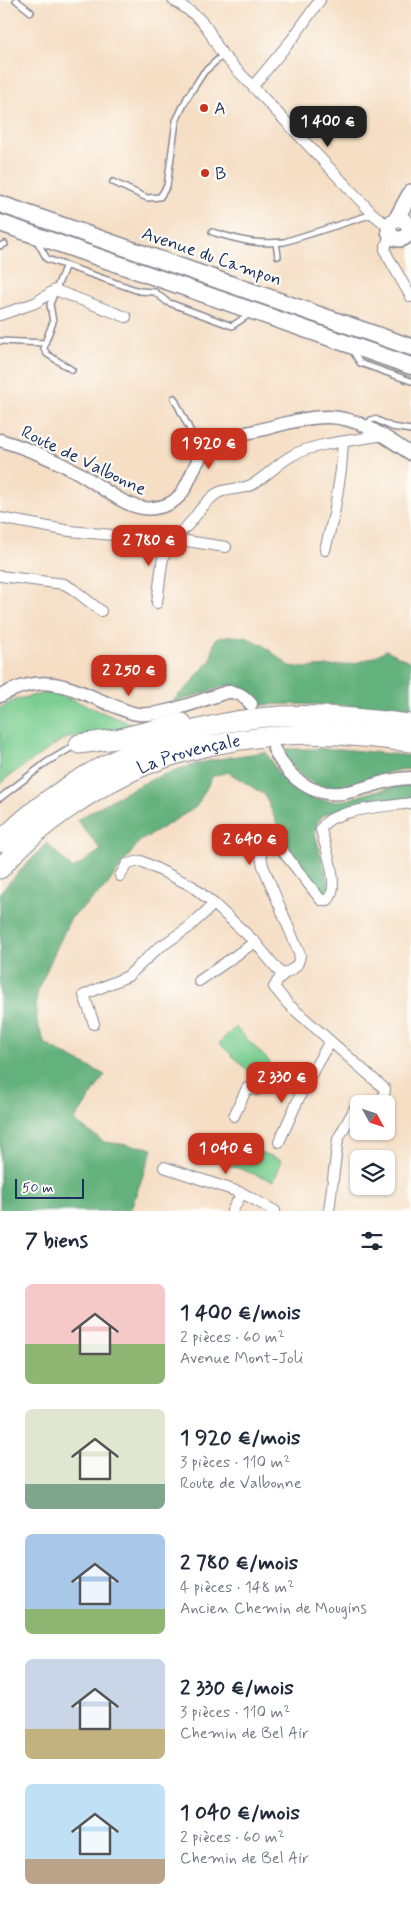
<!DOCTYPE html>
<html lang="fr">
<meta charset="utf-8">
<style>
:root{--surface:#fff;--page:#f2f2f3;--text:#1f2937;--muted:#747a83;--accent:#c8321e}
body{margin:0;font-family:Mynerve,sans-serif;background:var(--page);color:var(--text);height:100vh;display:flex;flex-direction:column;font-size:19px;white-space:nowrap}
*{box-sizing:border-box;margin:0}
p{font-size:16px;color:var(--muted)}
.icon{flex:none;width:28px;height:28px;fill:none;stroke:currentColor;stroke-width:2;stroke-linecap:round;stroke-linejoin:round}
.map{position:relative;height:1211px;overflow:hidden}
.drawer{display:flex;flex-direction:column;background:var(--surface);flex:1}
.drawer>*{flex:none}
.needle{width:32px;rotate:130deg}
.fabs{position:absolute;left:350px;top:1095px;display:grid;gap:10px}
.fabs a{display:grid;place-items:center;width:45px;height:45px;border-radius:8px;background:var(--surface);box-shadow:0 1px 4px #0004;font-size:25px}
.scale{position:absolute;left:15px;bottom:12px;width:69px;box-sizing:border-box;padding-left:5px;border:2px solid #1b2f5e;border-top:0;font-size:14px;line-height:18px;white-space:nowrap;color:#1b2f5e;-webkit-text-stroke:4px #fdfcf7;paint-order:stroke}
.price{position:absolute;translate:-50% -42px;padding:0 11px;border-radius:10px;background:var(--accent);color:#fff;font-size:16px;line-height:32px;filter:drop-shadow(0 1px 2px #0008)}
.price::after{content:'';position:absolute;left:50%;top:30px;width:15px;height:11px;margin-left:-8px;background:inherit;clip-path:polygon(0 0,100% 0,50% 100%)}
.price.on{background:#222;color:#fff}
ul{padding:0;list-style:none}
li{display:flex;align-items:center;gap:15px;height:125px;padding:0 25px}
li span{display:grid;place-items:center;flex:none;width:140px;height:100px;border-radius:8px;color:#555}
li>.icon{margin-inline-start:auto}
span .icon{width:60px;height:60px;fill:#fffc;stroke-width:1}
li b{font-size:21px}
h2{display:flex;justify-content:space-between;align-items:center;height:60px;padding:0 25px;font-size:21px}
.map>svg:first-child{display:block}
.green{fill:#7ace91;stroke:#4a7e78}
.forest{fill:#63b17b;stroke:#3f706c}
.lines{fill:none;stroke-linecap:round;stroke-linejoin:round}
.service-casing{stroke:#888691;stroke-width:8}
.minor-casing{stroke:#888691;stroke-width:12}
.tertiary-casing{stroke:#888691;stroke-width:15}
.secondary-casing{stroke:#888691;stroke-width:18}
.primary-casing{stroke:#888691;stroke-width:19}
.motorway-casing{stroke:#888691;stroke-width:21}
.service{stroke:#fff;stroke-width:5}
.minor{stroke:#fff;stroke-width:10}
.tertiary{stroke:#fff;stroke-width:12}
.secondary{stroke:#fff;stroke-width:15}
.primary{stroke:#fff;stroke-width:16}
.motorway{stroke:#fff;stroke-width:19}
.poi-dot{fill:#c8321e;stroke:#fdfcf7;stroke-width:2}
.labels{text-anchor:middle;stroke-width:4.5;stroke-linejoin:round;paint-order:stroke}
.poi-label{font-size:18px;fill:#1b2f5e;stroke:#fdfcf7;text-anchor:start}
.street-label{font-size:18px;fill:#1b2f5e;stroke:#fdfcf7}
</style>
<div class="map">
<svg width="411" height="1211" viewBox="0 0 411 1211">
<rect width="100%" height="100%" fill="#fdfcf7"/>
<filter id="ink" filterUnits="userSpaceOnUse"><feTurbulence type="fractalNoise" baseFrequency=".02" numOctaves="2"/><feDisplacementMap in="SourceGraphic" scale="10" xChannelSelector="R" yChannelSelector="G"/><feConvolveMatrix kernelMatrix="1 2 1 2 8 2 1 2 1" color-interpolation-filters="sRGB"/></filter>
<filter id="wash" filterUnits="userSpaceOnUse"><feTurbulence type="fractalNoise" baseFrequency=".0096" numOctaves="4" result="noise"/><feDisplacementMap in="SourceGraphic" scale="20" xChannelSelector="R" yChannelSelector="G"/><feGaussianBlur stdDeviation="1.12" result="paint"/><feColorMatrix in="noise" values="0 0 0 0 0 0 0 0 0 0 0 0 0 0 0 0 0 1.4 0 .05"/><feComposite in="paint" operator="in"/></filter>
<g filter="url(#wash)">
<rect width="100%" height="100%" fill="#f5dec4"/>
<!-- green -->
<g class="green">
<path d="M47 693C78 698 104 716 134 724L129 731 68 738 62 740 9 776 0 785V708L18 699Z"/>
<path d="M235 1027 270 1062 256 1078 219 1043Z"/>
<path d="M234 1143 282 1160 274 1181 226 1164Z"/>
</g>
<!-- forest -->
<g class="forest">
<path d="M228 636 245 637 263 645 290 666 305 668 353 664 374 657 386 650 411 662V711C360 705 310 703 258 705 250 693 244 686 229 685L169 704 194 681 196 676 211 660 213 647 216 638Z"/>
<path d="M281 749H342L411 756V769C374 769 340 802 306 779 295 771 287 762 281 749Z"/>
<path d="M266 752 280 776 289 786 313 799 333 801 346 800 375 791 411 785V798C391 801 333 806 320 818 317 822 316 827 315 833L330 890 326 895 323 894 287 848 265 795 228 772 213 776 196 807 139 842 105 888 70 919 39 987 36 1000 37 1022 45 1044 105 1075 74 1121 104 1142 153 1148 130 1211H0V892L47 843 73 869 101 850 77 820C109 801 141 782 176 770 205 760 236 756 266 752Z"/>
</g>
</g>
<g filter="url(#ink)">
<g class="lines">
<!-- service casing -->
<g class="service-casing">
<g id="service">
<path d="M16 0 31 12"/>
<path d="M113 182 147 198 160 197 167 186 176 121 187 98 204 72 223 55"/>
<path d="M212 232C240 240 255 245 284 242L373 214"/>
<path d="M37 241 47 259 139 291 155 292 167 302 232 326 250 314"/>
<path d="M276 243 278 256"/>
<path d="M0 246 5 244"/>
<path d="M65 267 50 304 53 322 45 343 44 349 47 354 72 370"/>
<path d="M0 341 45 343"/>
<path d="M352 350 360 363 411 381"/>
<path d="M174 398 198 446 204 451"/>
<path d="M366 427 371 420 375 419 392 427 411 430"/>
<path d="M0 798 47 762 76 745"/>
</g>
</g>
<!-- minor casing -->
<g class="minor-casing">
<g id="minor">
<path d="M173 0C185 8 199 16 207 28 213 37 216 46 223 55L373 214 389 227"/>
<path d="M253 86 293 38 320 0"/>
<path d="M390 234 385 249 387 255 411 297"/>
<path d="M0 315 35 303 55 290 126 317"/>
<path d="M0 518 70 531 134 537"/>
<path d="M160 537 226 547"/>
<path d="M169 538C191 531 197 507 216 494 226 487 241 491 253 484 267 476 278 463 293 455 315 443 358 440 383 435"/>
<path d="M325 550 334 514 341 470 343 442"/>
<path d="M0 576 64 584 73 589 101 611"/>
<path d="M157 603 162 563 169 538"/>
<path d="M120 876 127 864 141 861 192 886 214 904"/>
<path d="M199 981 255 942"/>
<path d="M94 1024 84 995 128 976 157 949 188 928 214 904 255 942 282 975"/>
<path d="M365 1104 383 1101 385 1089 288 1004 274 987C276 984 278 979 281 977 290 967 297 973 300 955L263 866 259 846 265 837 274 840 321 900H328C341 887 325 846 321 830 326 809 392 806 411 803"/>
<path d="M234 1116 247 1088 257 1090 273 1074 309 1078 330 1041"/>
<path d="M279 1142 298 1100 309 1078"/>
<path d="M164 1167 242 1193 275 1211"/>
<path d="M232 1211 242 1193"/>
<path d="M329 1211 338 1139 355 1108 359 1107"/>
</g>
</g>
<!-- tertiary casing -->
<g class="tertiary-casing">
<g id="tertiary">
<path d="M0 440C26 448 53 459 77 472 99 484 128 512 154 508 192 503 186 471 206 449 218 437 240 435 255 431 278 426 302 417 326 417 357 416 386 437 411 454"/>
<path d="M0 696C44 672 67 686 109 704 118 707 128 713 138 714 161 717 204 699 227 692 238 691 244 696 251 704"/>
<path d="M274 749C288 778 313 799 347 792 369 788 388 778 411 778"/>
</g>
</g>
<!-- secondary casing -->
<g class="secondary-casing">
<g id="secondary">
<path d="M397 218 411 192"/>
<circle cx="399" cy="229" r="10"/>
</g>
</g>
<!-- primary casing -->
<g class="primary-casing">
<g id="primary">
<path d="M0 204 411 347"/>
<path d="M0 223 411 366"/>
</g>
</g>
<!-- motorway casing -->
<g class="motorway-casing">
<g id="motorway">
<path d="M79 744 116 739 182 723"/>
<path d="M0 842C70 769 181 721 282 716 325 714 368 719 411 724"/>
<path id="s1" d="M0 869C37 824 107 778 162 759 202 745 244 738 286 735 327 732 370 738 411 742"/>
</g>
</g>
<!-- service -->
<use href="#service" class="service"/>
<!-- minor -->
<use href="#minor" class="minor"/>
<!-- tertiary -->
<use href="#tertiary" class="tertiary"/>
<!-- secondary -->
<use href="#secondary" class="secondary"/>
<!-- primary -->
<use href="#primary" class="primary"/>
<!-- motorway -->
<use href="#motorway" class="motorway"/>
</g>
</g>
<!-- markers -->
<g class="poi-dot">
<circle cx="204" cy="108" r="5"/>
<circle cx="205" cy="173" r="5"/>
</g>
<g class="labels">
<!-- poi labels -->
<g class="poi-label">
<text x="214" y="114">A</text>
<text x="215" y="179">B</text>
</g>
<!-- street labels -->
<g class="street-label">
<text transform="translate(212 256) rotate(19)" y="6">Avenue du Campon</text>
<text transform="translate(84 460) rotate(26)" y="6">Route de Valbonne</text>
<text dy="6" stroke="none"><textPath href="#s1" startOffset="225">La Provençale</textPath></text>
</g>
</g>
</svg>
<div class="fabs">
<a><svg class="needle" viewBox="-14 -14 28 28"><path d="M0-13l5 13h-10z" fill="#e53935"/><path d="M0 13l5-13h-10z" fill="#747a83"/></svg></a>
<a><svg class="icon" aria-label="layers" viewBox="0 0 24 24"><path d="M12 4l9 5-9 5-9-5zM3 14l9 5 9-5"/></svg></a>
</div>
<div class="scale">50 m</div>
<b class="price on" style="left:328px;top:148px">1 400 €</b>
<b class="price" style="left:209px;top:470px">1 920 €</b>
<b class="price" style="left:149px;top:567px">2 780 €</b>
<b class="price" style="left:129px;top:697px">2 250 €</b>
<b class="price" style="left:250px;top:866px">2 640 €</b>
<b class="price" style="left:282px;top:1104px">2 330 €</b>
<b class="price" style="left:226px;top:1175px">1 040 €</b>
</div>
<section class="drawer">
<h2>7 biens<svg class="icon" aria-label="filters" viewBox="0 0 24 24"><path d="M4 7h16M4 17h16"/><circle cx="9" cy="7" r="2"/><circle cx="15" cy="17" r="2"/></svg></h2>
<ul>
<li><span style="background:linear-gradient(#f6c9c9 60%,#8fb573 0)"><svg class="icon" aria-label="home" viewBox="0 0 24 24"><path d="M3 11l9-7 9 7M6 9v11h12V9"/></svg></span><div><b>1 400 €/mois</b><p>2 pièces · 60 m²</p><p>Avenue Mont-Joli</p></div></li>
<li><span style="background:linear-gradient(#dfe7d0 75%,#7fa58c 0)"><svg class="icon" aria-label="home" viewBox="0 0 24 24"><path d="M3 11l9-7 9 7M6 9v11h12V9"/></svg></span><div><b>1 920 €/mois</b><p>3 pièces · 110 m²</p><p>Route de Valbonne</p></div></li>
<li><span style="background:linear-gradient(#a9c7e8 75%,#8fb573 0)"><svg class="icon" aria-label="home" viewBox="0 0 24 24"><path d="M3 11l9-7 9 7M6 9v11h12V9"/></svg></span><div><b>2 780 €/mois</b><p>4 pièces · 148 m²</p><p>Ancien Chemin de Mougins</p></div></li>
<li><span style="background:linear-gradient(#c9d6e8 70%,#c2b280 0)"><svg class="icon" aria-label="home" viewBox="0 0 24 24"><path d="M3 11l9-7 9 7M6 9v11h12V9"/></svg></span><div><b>2 330 €/mois</b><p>3 pièces · 110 m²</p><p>Chemin de Bel Air</p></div></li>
<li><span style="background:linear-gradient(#bfe0f5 75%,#b9a48a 0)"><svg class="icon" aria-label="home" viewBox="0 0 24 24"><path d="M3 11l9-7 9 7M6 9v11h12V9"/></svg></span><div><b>1 040 €/mois</b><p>2 pièces · 60 m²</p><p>Chemin de Bel Air</p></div></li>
</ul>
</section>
